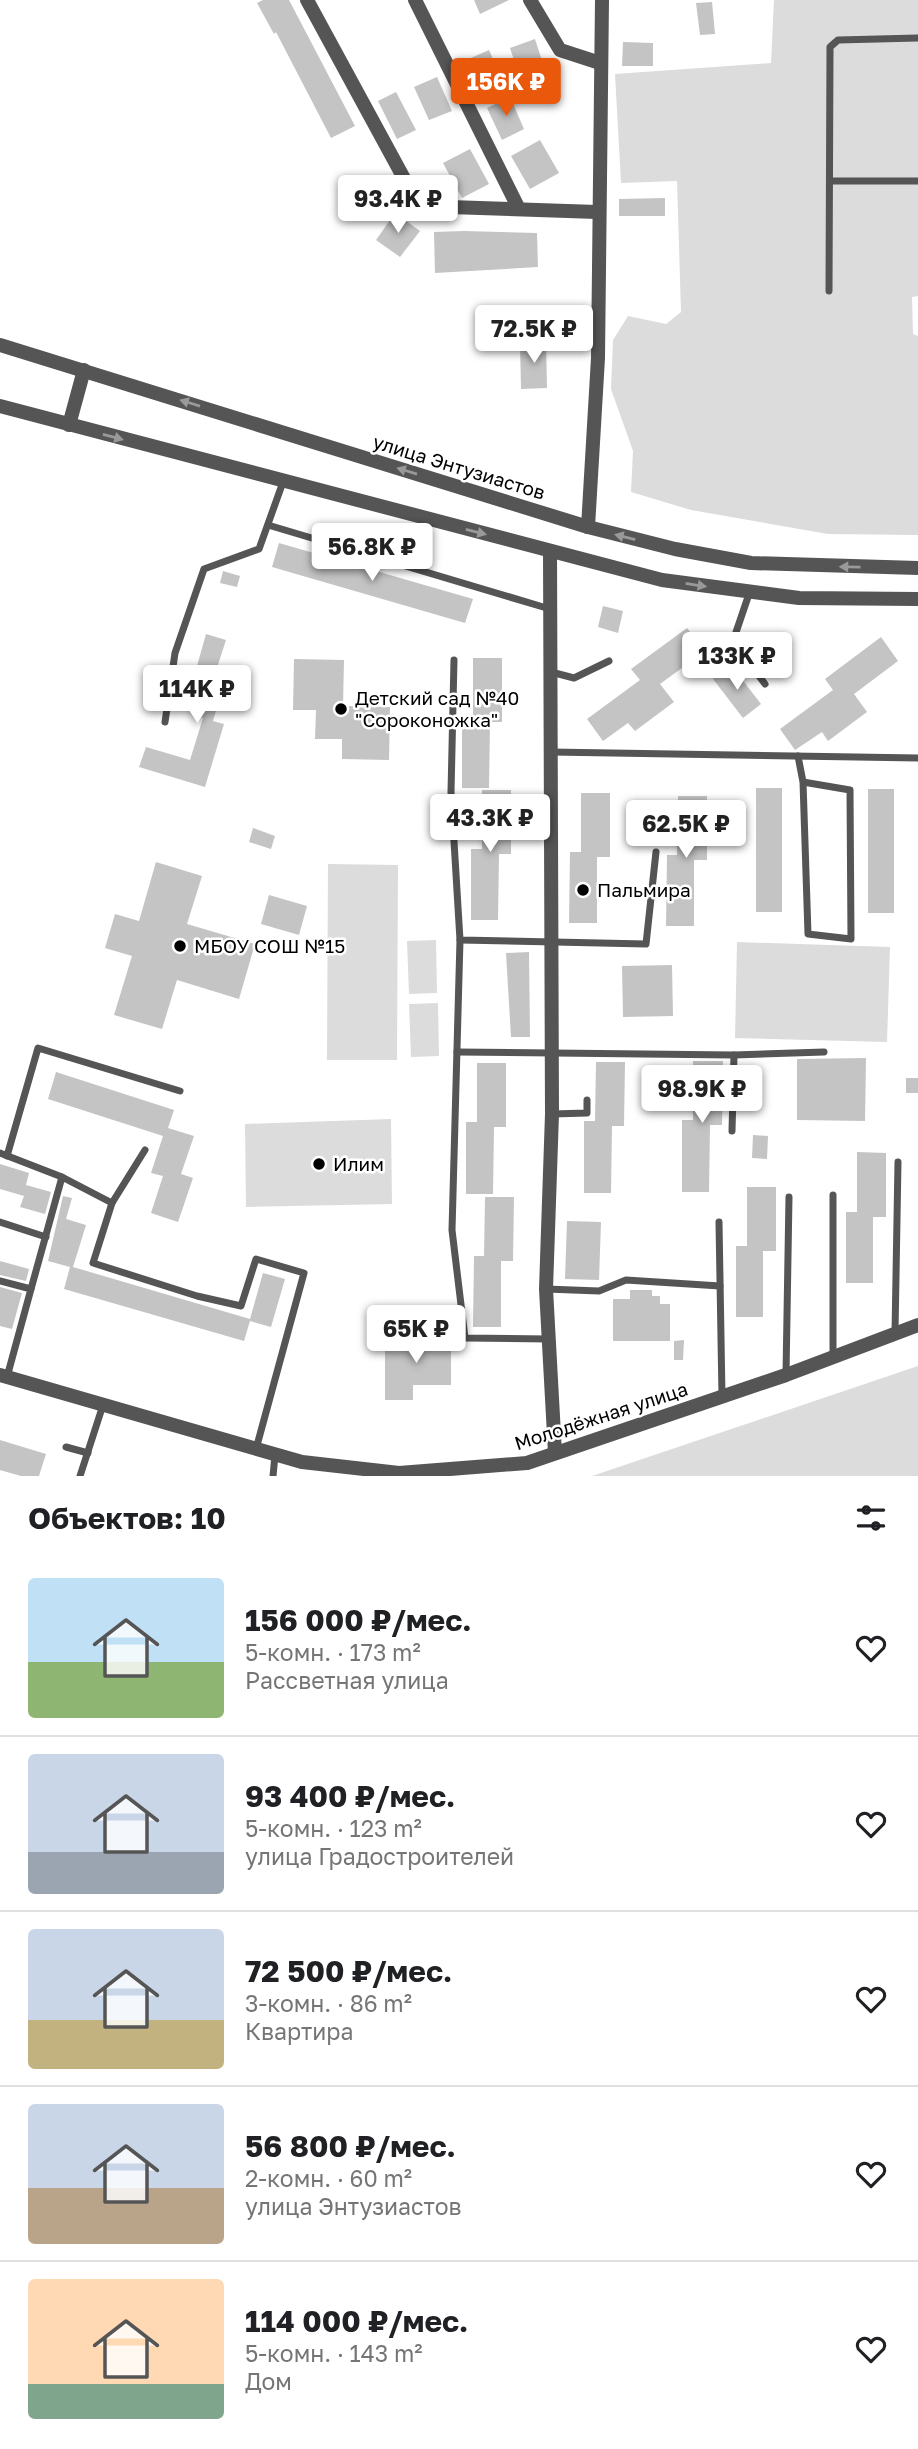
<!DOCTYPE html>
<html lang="ru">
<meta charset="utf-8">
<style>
:root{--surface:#fff;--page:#f2f2f2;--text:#202124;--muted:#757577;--line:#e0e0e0;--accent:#ea580c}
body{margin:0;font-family:"Golos Text",sans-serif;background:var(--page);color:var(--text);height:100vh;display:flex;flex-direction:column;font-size:26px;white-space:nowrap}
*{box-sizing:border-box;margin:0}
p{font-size:23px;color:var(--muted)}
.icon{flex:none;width:38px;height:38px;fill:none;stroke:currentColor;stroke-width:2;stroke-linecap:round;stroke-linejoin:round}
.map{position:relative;height:1476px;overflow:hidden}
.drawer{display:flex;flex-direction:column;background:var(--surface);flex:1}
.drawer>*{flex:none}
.price{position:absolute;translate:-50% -60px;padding:0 16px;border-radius:7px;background:#fff;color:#222;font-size:23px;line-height:46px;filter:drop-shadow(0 2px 4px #0008)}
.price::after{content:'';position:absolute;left:50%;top:42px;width:21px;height:16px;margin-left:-10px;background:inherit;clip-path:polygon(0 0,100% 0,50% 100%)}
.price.active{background:var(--accent);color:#fff}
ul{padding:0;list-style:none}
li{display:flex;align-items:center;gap:21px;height:175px;padding:0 28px}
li+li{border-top:2px solid var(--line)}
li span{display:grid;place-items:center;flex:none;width:196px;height:140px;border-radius:7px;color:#555}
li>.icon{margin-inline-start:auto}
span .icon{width:84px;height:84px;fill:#fffc;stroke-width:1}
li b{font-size:30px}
h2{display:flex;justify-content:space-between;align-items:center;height:84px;padding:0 28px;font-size:30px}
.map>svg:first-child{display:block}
.green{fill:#dcdcdc}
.building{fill:#c4c4c4}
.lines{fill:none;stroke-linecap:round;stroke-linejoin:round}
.service{stroke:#555;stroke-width:7}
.minor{stroke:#555;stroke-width:14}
.tertiary{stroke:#555;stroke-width:14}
.oneway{fill:#999}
.poi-dot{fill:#000;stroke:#fff;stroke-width:2.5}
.labels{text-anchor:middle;stroke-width:5;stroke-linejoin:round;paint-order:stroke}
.street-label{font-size:19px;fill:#000;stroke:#fff}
.poi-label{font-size:19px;fill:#000;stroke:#fff;text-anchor:start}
</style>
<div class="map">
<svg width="918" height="1476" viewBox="0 0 918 1476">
<rect width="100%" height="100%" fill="#fff"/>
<!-- green -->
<g class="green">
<path d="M774 0H918V296L912 297 913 334 918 336V535L828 534 691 510 631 492 633 451 611 389 613 340 628 316 666 324 681 312 677 181 621 183 615 74 771 63Z"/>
<path d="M328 864 398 865 397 1060H327Z"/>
<path d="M436 940 437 993 409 994 407 941Z"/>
<path d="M737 942 890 947 887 1042 735 1038Z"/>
<path d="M438 1003 439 1056 411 1057 409 1004Z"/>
<path d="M391 1119 392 1204 246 1207 245 1124Z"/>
<path d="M918 1366V1476H592Z"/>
</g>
<!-- building -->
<g class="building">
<path d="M263 0H289L355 126 331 138 276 32 274 34 257 3Z"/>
<path d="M474 0H509L480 14Z"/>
<path d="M712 2 715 34 700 35 696 3Z"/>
<path d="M535 39 546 73 521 81 510 48Z"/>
<path d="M623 42 653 43V66H622Z"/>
<path d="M489 50 502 79 477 91 464 61Z"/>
<path d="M437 77 452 111 429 120 414 87Z"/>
<path d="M396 92 416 130 397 139 378 101Z"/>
<path d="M510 97 524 129 502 140 487 108Z"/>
<path d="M540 140 559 173 530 189 511 156Z"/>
<path d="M470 149 489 184 462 198 443 163Z"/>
<path d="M379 180 392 203 364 219 351 195Z"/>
<path d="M665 198V216H619V199Z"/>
<path d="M395 213 420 231 400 257 376 240Z"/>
<path d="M464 231 537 233 538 267 435 273 434 232Z"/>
<path d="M546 341 547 388 521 389 520 342Z"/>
<path d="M279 543 473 599 465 623 272 567Z"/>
<path d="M223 571 240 576 237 587 220 583Z"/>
<path d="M603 606 623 611 618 633 598 627Z"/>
<path d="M687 628 705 651 660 684 674 702 635 731 628 723 603 741 587 719 640 680 631 669Z"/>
<path d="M206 634 226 640 214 677 225 680 213 721 224 724 205 787 139 767 146 747 190 760 203 718 193 715 205 676 195 673Z"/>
<path d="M881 637 898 661 854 694 867 712 828 741 822 732 795 750 780 729 833 690 825 679Z"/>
<path d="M473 658H502V722H490L489 788H462V717H473Z"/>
<path d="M294 659 344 660 343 706 390 707 389 760 342 759V739H315L316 710H293Z"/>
<path d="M731 665 761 704 743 718 713 679Z"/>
<rect x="756" y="788" width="26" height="124"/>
<rect x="868" y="789" width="26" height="124"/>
<path d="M482 790H511V854H499L498 920H471V849H482Z"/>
<path d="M581 793H610V857H597V923H569L570 852H581Z"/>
<path d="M678 796H707V860H694V926H666L667 855H677Z"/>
<path d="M253 828 275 836 271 849 249 842Z"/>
<path d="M156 862 202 876 187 924 255 944 239 999 177 980 162 1029 114 1015 132 956 105 948 115 914 139 921Z"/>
<path d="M269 895 307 906 299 935 261 924Z"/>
<path d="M529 952 530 1037H511L506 953Z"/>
<path d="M672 965 673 1016 623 1017 622 966Z"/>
<path d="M866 1058 865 1121 797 1120V1059Z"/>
<path d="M693 1061H723L722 1125H710L709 1192H682V1120H693Z"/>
<path d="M596 1062H625L624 1126H612L611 1193H584V1121H595Z"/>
<path d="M477 1063H506V1127H494L493 1194H466V1122H477Z"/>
<path d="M56 1072 174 1110 168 1128 194 1136 181 1174 193 1178 178 1222 151 1213 163 1176 151 1173 163 1136 48 1099Z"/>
<rect x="906" y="1078" width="12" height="15"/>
<path d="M753 1135 768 1136 767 1159 752 1158Z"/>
<path d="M857 1152 886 1153V1217H873V1283H846V1212H857Z"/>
<path d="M0 1164 29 1173 26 1185 51 1192 45 1214 20 1207 24 1196 0 1189Z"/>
<path d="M747 1187H776V1251H763V1317H736V1246H747Z"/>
<path d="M63 1196 72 1198 66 1219 86 1225 73 1267 250 1319 263 1273 285 1279 271 1327 250 1321 244 1341 64 1289 70 1267 48 1261Z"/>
<path d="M485 1197H514L513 1261H501V1327H473L474 1256H484Z"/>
<path d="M567 1221 601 1222 599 1280 565 1279Z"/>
<path d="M0 1261 29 1269 26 1281 0 1275Z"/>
<path d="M0 1287 22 1293 12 1329 0 1326Z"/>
<path d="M630 1290H652V1296H660V1304H670V1341H613V1299H630Z"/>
<path d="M385 1338H451V1385H413V1400H385Z"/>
<path d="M684 1340 683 1360H674V1341Z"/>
<path d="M0 1440 46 1454 39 1476H21L0 1470Z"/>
</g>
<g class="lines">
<!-- service -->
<g class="service">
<path d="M830 181H918"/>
<path d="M829 291 830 47 838 40 918 38"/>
<path d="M268 525 550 609"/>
<path d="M749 594 733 641 765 684"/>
<path d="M454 660 451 792 460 940 646 944 656 852"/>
<path d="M551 672 574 678 609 661"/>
<path d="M165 722 175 653 204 569 259 549 283 482"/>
<path d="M551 752 918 758"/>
<path d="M798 756 803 782 850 790 851 939 808 934 803 782"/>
<path d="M460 940 452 1230 465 1338 549 1339"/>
<path d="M457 1052 734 1055 824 1052"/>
<path d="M552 1114 587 1113V1100"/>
<path d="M732 1131 734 1055"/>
<path d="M0 1153 62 1177"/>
<path d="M7 1156 38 1048 180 1091"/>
<path d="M112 1203 145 1150"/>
<path d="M0 1222 46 1237"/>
<path d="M719 1222 722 1396"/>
<path d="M0 1281 31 1289 7 1377"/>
<path d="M31 1289 62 1177 112 1203 93 1263 197 1296 241 1306 256 1259 304 1273 256 1449"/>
<path d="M546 1289 599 1291 626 1280 720 1286"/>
<path d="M895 1333 898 1162"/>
<path d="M833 1356V1195"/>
<path d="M786 1374 789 1197"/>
<path d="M66 1447 88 1453"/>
<path d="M80 1476 103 1405"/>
<path d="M273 1476 275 1455"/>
</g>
<!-- minor -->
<g class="minor">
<path d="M307 0 419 206 597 212"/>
<path d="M415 0 519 209"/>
<path d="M530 0 560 50 600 63"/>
<path d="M588 527 598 358 602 0"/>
<path d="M550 551 552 1114 546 1289 555 1453"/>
</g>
<!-- tertiary -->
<g class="tertiary">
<path d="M0 345 588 527 675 549 751 563 918 568"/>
<path d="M0 406 662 580 799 598 918 599"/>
<path d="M69 425 84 370"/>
<path d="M0 1375 302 1462 399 1473 527 1463 786 1375 918 1325"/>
</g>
</g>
<!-- one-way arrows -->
<defs><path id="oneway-solid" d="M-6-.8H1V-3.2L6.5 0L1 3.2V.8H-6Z" transform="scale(1.75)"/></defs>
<g class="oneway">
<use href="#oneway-solid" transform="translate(190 403) rotate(-163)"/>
<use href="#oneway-solid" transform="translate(113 437) rotate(15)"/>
<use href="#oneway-solid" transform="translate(407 471) rotate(-163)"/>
<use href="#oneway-solid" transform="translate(476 532) rotate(14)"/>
<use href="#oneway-solid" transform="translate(625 537) rotate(-166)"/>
<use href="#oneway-solid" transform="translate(850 567) rotate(-179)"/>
<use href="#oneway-solid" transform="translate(696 585) rotate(9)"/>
</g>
<!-- markers -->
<g class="poi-dot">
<circle cx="341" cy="709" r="7"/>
<circle cx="583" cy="890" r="7"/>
<circle cx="180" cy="946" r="7"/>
<circle cx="319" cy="1164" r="7"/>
</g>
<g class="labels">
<!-- street labels -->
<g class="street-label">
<text transform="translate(459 467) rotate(17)" y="7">улица Энтузиастов</text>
<text transform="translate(601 1416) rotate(-18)" y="7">Молодёжная улица</text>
</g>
<!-- poi labels -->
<g class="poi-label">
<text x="355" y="705">Детский сад №40<tspan x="355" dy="22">"Сороконожка"</tspan></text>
<text x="597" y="897">Пальмира</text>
<text x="194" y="953">МБОУ СОШ №15</text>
<text x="333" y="1171">Илим</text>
</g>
</g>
</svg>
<b class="price active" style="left:506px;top:118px">156K ₽</b>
<b class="price" style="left:398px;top:235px">93.4K ₽</b>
<b class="price" style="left:534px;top:365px">72.5K ₽</b>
<b class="price" style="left:372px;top:583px">56.8K ₽</b>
<b class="price" style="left:737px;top:692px">133K ₽</b>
<b class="price" style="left:197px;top:725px">114K ₽</b>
<b class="price" style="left:490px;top:854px">43.3K ₽</b>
<b class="price" style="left:686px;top:860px">62.5K ₽</b>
<b class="price" style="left:702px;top:1125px">98.9K ₽</b>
<b class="price" style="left:416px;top:1365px">65K ₽</b>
</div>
<section class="drawer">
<h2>Объектов: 10<svg class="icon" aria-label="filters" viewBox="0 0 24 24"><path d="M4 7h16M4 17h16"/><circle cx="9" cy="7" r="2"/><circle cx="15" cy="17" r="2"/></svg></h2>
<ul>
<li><span style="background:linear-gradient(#bfe0f5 60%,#8fb573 0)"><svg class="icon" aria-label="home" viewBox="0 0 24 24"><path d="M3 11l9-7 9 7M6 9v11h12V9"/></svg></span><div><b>156 000 ₽/мес.</b><p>5-комн. · 173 m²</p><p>Рассветная улица</p></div><svg class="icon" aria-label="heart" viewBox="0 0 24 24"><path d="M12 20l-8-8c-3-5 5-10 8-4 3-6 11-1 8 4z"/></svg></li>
<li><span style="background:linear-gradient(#c9d6e8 70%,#9aa5b1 0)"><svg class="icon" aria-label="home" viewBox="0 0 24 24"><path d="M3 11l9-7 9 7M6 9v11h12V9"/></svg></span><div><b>93 400 ₽/мес.</b><p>5-комн. · 123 m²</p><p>улица Градостроителей</p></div><svg class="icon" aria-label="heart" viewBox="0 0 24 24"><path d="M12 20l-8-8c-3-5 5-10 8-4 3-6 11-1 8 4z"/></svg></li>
<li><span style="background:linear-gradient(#c9d6e8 65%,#c2b280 0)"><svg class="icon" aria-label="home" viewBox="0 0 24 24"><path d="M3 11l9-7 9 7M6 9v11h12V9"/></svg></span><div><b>72 500 ₽/мес.</b><p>3-комн. · 86 m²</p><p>Квартира</p></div><svg class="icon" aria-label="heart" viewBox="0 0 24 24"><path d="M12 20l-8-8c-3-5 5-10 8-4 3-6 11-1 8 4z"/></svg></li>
<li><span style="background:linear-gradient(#c9d6e8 60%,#b9a48a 0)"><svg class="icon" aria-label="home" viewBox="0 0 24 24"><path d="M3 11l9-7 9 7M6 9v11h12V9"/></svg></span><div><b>56 800 ₽/мес.</b><p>2-комн. · 60 m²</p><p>улица Энтузиастов</p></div><svg class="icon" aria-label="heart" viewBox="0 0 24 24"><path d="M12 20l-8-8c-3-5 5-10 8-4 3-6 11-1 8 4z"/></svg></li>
<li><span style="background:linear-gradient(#ffd9b3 75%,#7fa58c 0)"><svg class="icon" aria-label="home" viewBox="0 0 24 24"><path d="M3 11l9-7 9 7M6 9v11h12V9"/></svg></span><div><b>114 000 ₽/мес.</b><p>5-комн. · 143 m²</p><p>Дом</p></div><svg class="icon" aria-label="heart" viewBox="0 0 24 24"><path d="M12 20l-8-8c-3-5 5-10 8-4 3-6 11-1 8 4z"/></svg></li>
</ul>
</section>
